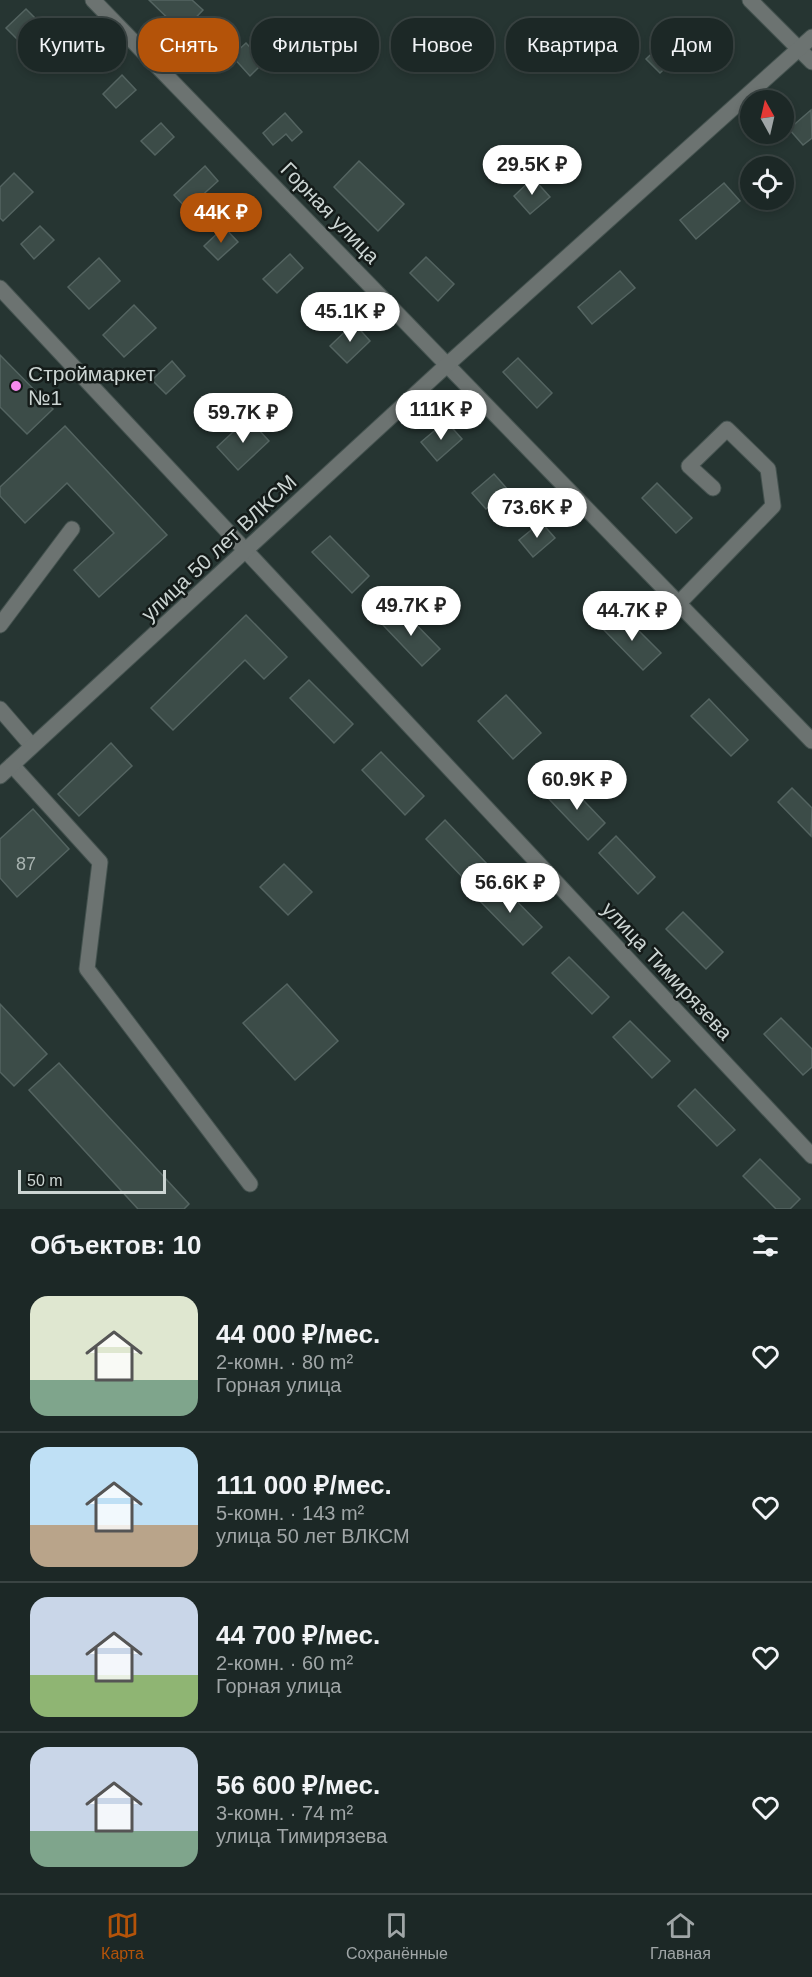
<!DOCTYPE html>
<html lang="ru">
<meta charset="utf-8">
<style>
:root{--surface:#1c2826;--page:#293432;--text:#f1f3f6;--muted:#a0a6a7;--line:#3a4443;--accent:#b45309}
body{margin:0;font-family:Helvetica,sans-serif;background:var(--page);color:var(--text);height:100vh;display:flex;flex-direction:column;font-size:22px;white-space:nowrap}
*{box-sizing:border-box;margin:0}
p{font-size:20px;color:var(--muted)}
.icon{flex:none;width:33px;height:33px;fill:none;stroke:currentColor;stroke-width:2;stroke-linecap:round;stroke-linejoin:round}
.map{position:relative;height:1209px;overflow:hidden}
.side{display:flex;flex-direction:column;background:var(--surface);flex:1}
.side>*{flex:none}
.top-card{position:absolute;left:18px;top:18px;width:777px;height:54px;display:flex;gap:12px}
.needle{width:39px;rotate:352deg}
.controls{position:absolute;left:740px;top:90px;display:grid;gap:12px}
.controls a{display:grid;place-items:center;width:54px;height:54px;border-radius:50%;background:var(--surface);box-shadow:0 3px 9px #0003,0 0 0 2px var(--line);font-size:30px}
.scale{position:absolute;left:18px;bottom:15px;width:148px;box-sizing:border-box;padding-left:6px;border:3px solid #ccd5d3;border-top:0;font-size:16px;line-height:21px;white-space:nowrap;color:#ccd5d3;-webkit-text-stroke:4px #141b19;paint-order:stroke}
.price{position:absolute;translate:-50% -51px;padding:0 14px;border-radius:21px;background:#fff;color:#222;font-size:20px;line-height:39px;filter:drop-shadow(0 2px 3px #0008)}
.price::after{content:'';position:absolute;left:50%;top:36px;width:18px;height:14px;margin-left:-9px;background:inherit;clip-path:polygon(0 0,100% 0,50% 100%)}
.price.active{background:var(--accent);color:#fff}
ul{padding:0;list-style:none}
li{display:flex;align-items:center;gap:18px;height:150px;padding:0 30px}
li+li{border-top:2px solid var(--line)}
li span{display:grid;place-items:center;flex:none;width:168px;height:120px;border-radius:18px;color:#555}
li>.icon{margin-inline-start:auto}
span .icon{width:72px;height:72px;fill:#fffc;stroke-width:1}
li b{font-size:26px}
h2{display:flex;justify-content:space-between;align-items:center;height:72px;padding:0 30px;font-size:26px}
.tag{padding:0 21px;border-radius:24px;background:var(--surface);box-shadow:0 3px 9px #0003,0 0 0 2px var(--line);font-size:21px;line-height:54px}
.tag.active{background:var(--accent);color:#fff}
.tabs{display:flex;justify-content:space-around;align-items:center;height:84px;border-top:2px solid var(--line);background:var(--surface);font-size:16px;color:var(--muted)}
.tabs a{display:grid;justify-items:center;gap:3px}
.tabs .active{color:var(--accent)}
.map>svg:first-child{display:block}
.building{fill:#3c4c48;stroke:#546461;stroke-width:1.5}
.lines{fill:none;stroke-linecap:round;stroke-linejoin:round}
.minor-casing{stroke:#44524f;stroke-width:17}
.minor{stroke:#6c7371;stroke-width:15}
.poi-dot{fill:#f689ee;stroke:#141b19;stroke-width:2}
.labels{text-anchor:middle;stroke-width:5;stroke-linejoin:round;paint-order:stroke}
.number-label{font-size:18px;fill:#a8b3b0}
.street-label{font-size:21px;fill:#ccd5d3;stroke:#141b19}
.poi-label{font-size:21px;fill:#ccd5d3;stroke:#141b19;text-anchor:start}
</style>
<div class="map">
<svg width="812" height="1209" viewBox="0 0 812 1209">
<rect width="100%" height="100%" fill="#263532"/>
<!-- building -->
<g class="building">
<path d="M149 0H192L203 10 182 32Z"/>
<path d="M26 9 52 35 33 55 6 28Z"/>
<path d="M666 40 679 55 660 73 646 59Z"/>
<path d="M246 43 264 62 250 76 232 56Z"/>
<path d="M122 75 136 90 116 108 103 94Z"/>
<path d="M811 110 812 138 803 145 789 129Z"/>
<path d="M285 113 302 132 292 141 286 134 273 145 263 133Z"/>
<path d="M161 123 174 137 155 155 141 141Z"/>
<path d="M359 161 404 204 378 231 334 187Z"/>
<path d="M205 166 218 181 187 209 174 195Z"/>
<path d="M14 173 33 192 3 221 0 218V187Z"/>
<path d="M533 178 550 197 530 214 514 196Z"/>
<path d="M724 183 740 201 696 239 680 220Z"/>
<path d="M40 226 54 240 34 259 21 244Z"/>
<path d="M224 227 238 242 218 260 204 246Z"/>
<path d="M290 254 303 268 277 293 263 279Z"/>
<path d="M426 257 454 284 438 301 410 273Z"/>
<path d="M99 258 120 281 89 309 68 287Z"/>
<path d="M620 271 635 288 592 324 578 307Z"/>
<path d="M134 305 156 328 124 357 103 335Z"/>
<path d="M354 323 370 341 347 363 330 346Z"/>
<path d="M0 355 53 409 27 434 0 407Z"/>
<path d="M518 358 552 393 537 408 503 372Z"/>
<path d="M172 361 185 376 166 394 152 380Z"/>
<path d="M248 418 269 441 238 470 217 447Z"/>
<path d="M446 421 462 439 437 461 421 442Z"/>
<path d="M65 426 167 535 99 597 74 570 114 533 67 483 25 523 0 496V487Z"/>
<path d="M494 474 509 491 486 509 472 493Z"/>
<path d="M657 483 692 518 676 533 642 498Z"/>
<path d="M541 522 555 538 533 557 519 540Z"/>
<path d="M330 536 369 576 352 593 312 552Z"/>
<path d="M400 608 440 649 422 666 383 625Z"/>
<path d="M621 613 661 653 643 670 604 630Z"/>
<path d="M246 615 287 657 264 679 245 660 173 730 151 708Z"/>
<path d="M309 680 353 724 334 743 290 698Z"/>
<path d="M506 695 541 733 513 759 478 721Z"/>
<path d="M709 699 748 740 731 756 691 716Z"/>
<path d="M111 743 132 766 79 816 58 794Z"/>
<path d="M381 752 424 796 405 815 362 770Z"/>
<path d="M566 782 605 823 588 840 549 799Z"/>
<path d="M792 788 812 808 811 836 778 802Z"/>
<path d="M33 809 69 849 17 897 0 878V839Z"/>
<path d="M445 820 488 865 469 884 426 839Z"/>
<path d="M616 836 655 877 638 894 599 853Z"/>
<path d="M284 864 312 892 288 915 260 887Z"/>
<path d="M498 882 542 927 523 945 479 900Z"/>
<path d="M683 912 723 952 706 969 666 929Z"/>
<path d="M569 957 609 997 592 1014 552 973Z"/>
<path d="M287 984 338 1041 295 1080 243 1023Z"/>
<path d="M0 1004 47 1054 14 1086 0 1072Z"/>
<path d="M781 1018 812 1049V1067L803 1075 764 1034Z"/>
<path d="M630 1021 670 1061 652 1078 613 1037Z"/>
<path d="M59 1063 189 1204 184 1209H138L29 1090Z"/>
<path d="M695 1089 735 1130 717 1146 678 1106Z"/>
<path d="M760 1159 800 1199 790 1209H776L743 1176Z"/>
</g>
<g class="lines">
<!-- minor casing -->
<g class="minor-casing">
<g id="minor">
<path d="M93 0 812 741"/>
<path d="M750 0 812 62"/>
<path d="M0 288 812 1156"/>
<path d="M679 603 773 506 768 469 727 429 689 466 713 488"/>
<path d="M0 625 72 529"/>
<path d="M0 709 32 746"/>
<path d="M12 765 100 862 87 969 250 1184"/>
<path d="M0 776 448 364 812 37"/>
</g>
</g>
<!-- minor -->
<use href="#minor" class="minor"/>
</g>
<!-- markers -->
<circle class="poi-dot" cx="16" cy="386" r="6"/>
<g class="labels">
<!-- number labels -->
<g class="number-label">
<text x="26" y="870">87</text>
</g>
<!-- street labels -->
<g class="street-label">
<text transform="translate(330 213) rotate(46)" y="7">Горная улица</text>
<text transform="translate(219 548) rotate(-43)" y="7">улица 50 лет ВЛКСМ</text>
<text transform="translate(667 971) rotate(47)" y="7">улица Тимирязева</text>
</g>
<!-- poi labels -->
<g class="poi-label">
<text x="28" y="381">Строймаркет<tspan x="28" dy="24">№1</tspan></text>
</g>
</g>
</svg>
<div class="controls">
<a><svg class="needle" viewBox="-14 -14 28 28"><path d="M0-13l5 13h-10z" fill="#e53935"/><path d="M0 13l5-13h-10z" fill="#a0a6a7"/></svg></a>
<a><svg class="icon" aria-label="locate" viewBox="0 0 24 24"><circle cx="12" cy="12" r="6"/><path d="M12 2v4M12 18v4M2 12h4M18 12h4"/></svg></a>
</div>
<div class="scale">50 m</div>
<b class="price" style="left:532px;top:196px">29.5K ₽</b>
<b class="price active" style="left:221px;top:244px">44K ₽</b>
<b class="price" style="left:350px;top:343px">45.1K ₽</b>
<b class="price" style="left:441px;top:441px">111K ₽</b>
<b class="price" style="left:243px;top:444px">59.7K ₽</b>
<b class="price" style="left:537px;top:539px">73.6K ₽</b>
<b class="price" style="left:411px;top:637px">49.7K ₽</b>
<b class="price" style="left:632px;top:642px">44.7K ₽</b>
<b class="price" style="left:577px;top:811px">60.9K ₽</b>
<b class="price" style="left:510px;top:914px">56.6K ₽</b>
<div class="top-card">
<a class="tag">Купить</a>
<a class="tag active">Снять</a>
<a class="tag">Фильтры</a>
<a class="tag">Новое</a>
<a class="tag">Квартира</a>
<a class="tag">Дом</a>
</div>
</div>
<section class="side">
<h2>Объектов: 10<svg class="icon" aria-label="filters" viewBox="0 0 24 24"><path d="M4 7h16M4 17h16"/><circle cx="9" cy="7" r="2"/><circle cx="15" cy="17" r="2"/></svg></h2>
<ul>
<li><span style="background:linear-gradient(#dfe7d0 70%,#7fa58c 0)"><svg class="icon" aria-label="home" viewBox="0 0 24 24"><path d="M3 11l9-7 9 7M6 9v11h12V9"/></svg></span><div><b>44 000 ₽/мес.</b><p>2-комн. · 80 m²</p><p>Горная улица</p></div><svg class="icon" aria-label="heart" viewBox="0 0 24 24"><path d="M12 20l-8-8c-3-5 5-10 8-4 3-6 11-1 8 4z"/></svg></li>
<li><span style="background:linear-gradient(#bfe0f5 65%,#b9a48a 0)"><svg class="icon" aria-label="home" viewBox="0 0 24 24"><path d="M3 11l9-7 9 7M6 9v11h12V9"/></svg></span><div><b>111 000 ₽/мес.</b><p>5-комн. · 143 m²</p><p>улица 50 лет ВЛКСМ</p></div><svg class="icon" aria-label="heart" viewBox="0 0 24 24"><path d="M12 20l-8-8c-3-5 5-10 8-4 3-6 11-1 8 4z"/></svg></li>
<li><span style="background:linear-gradient(#c9d6e8 65%,#8fb573 0)"><svg class="icon" aria-label="home" viewBox="0 0 24 24"><path d="M3 11l9-7 9 7M6 9v11h12V9"/></svg></span><div><b>44 700 ₽/мес.</b><p>2-комн. · 60 m²</p><p>Горная улица</p></div><svg class="icon" aria-label="heart" viewBox="0 0 24 24"><path d="M12 20l-8-8c-3-5 5-10 8-4 3-6 11-1 8 4z"/></svg></li>
<li><span style="background:linear-gradient(#c9d6e8 70%,#7fa58c 0)"><svg class="icon" aria-label="home" viewBox="0 0 24 24"><path d="M3 11l9-7 9 7M6 9v11h12V9"/></svg></span><div><b>56 600 ₽/мес.</b><p>3-комн. · 74 m²</p><p>улица Тимирязева</p></div><svg class="icon" aria-label="heart" viewBox="0 0 24 24"><path d="M12 20l-8-8c-3-5 5-10 8-4 3-6 11-1 8 4z"/></svg></li>
</ul>
</section>
<nav class="tabs">
<a class="active"><svg class="icon" aria-label="map" viewBox="0 0 24 24"><path d="M3 6l6-2 6 2 6-2v14l-6 2-6-2-6 2zM9 4v14M15 6v14"/></svg>Карта</a>
<a><svg class="icon" aria-label="saved" viewBox="0 0 24 24"><path d="M7 4h10v16l-5-4-5 4z"/></svg>Сохранённые</a>
<a><svg class="icon" aria-label="home" viewBox="0 0 24 24"><path d="M3 11l9-7 9 7M6 9v11h12V9"/></svg>Главная</a>
</nav>
